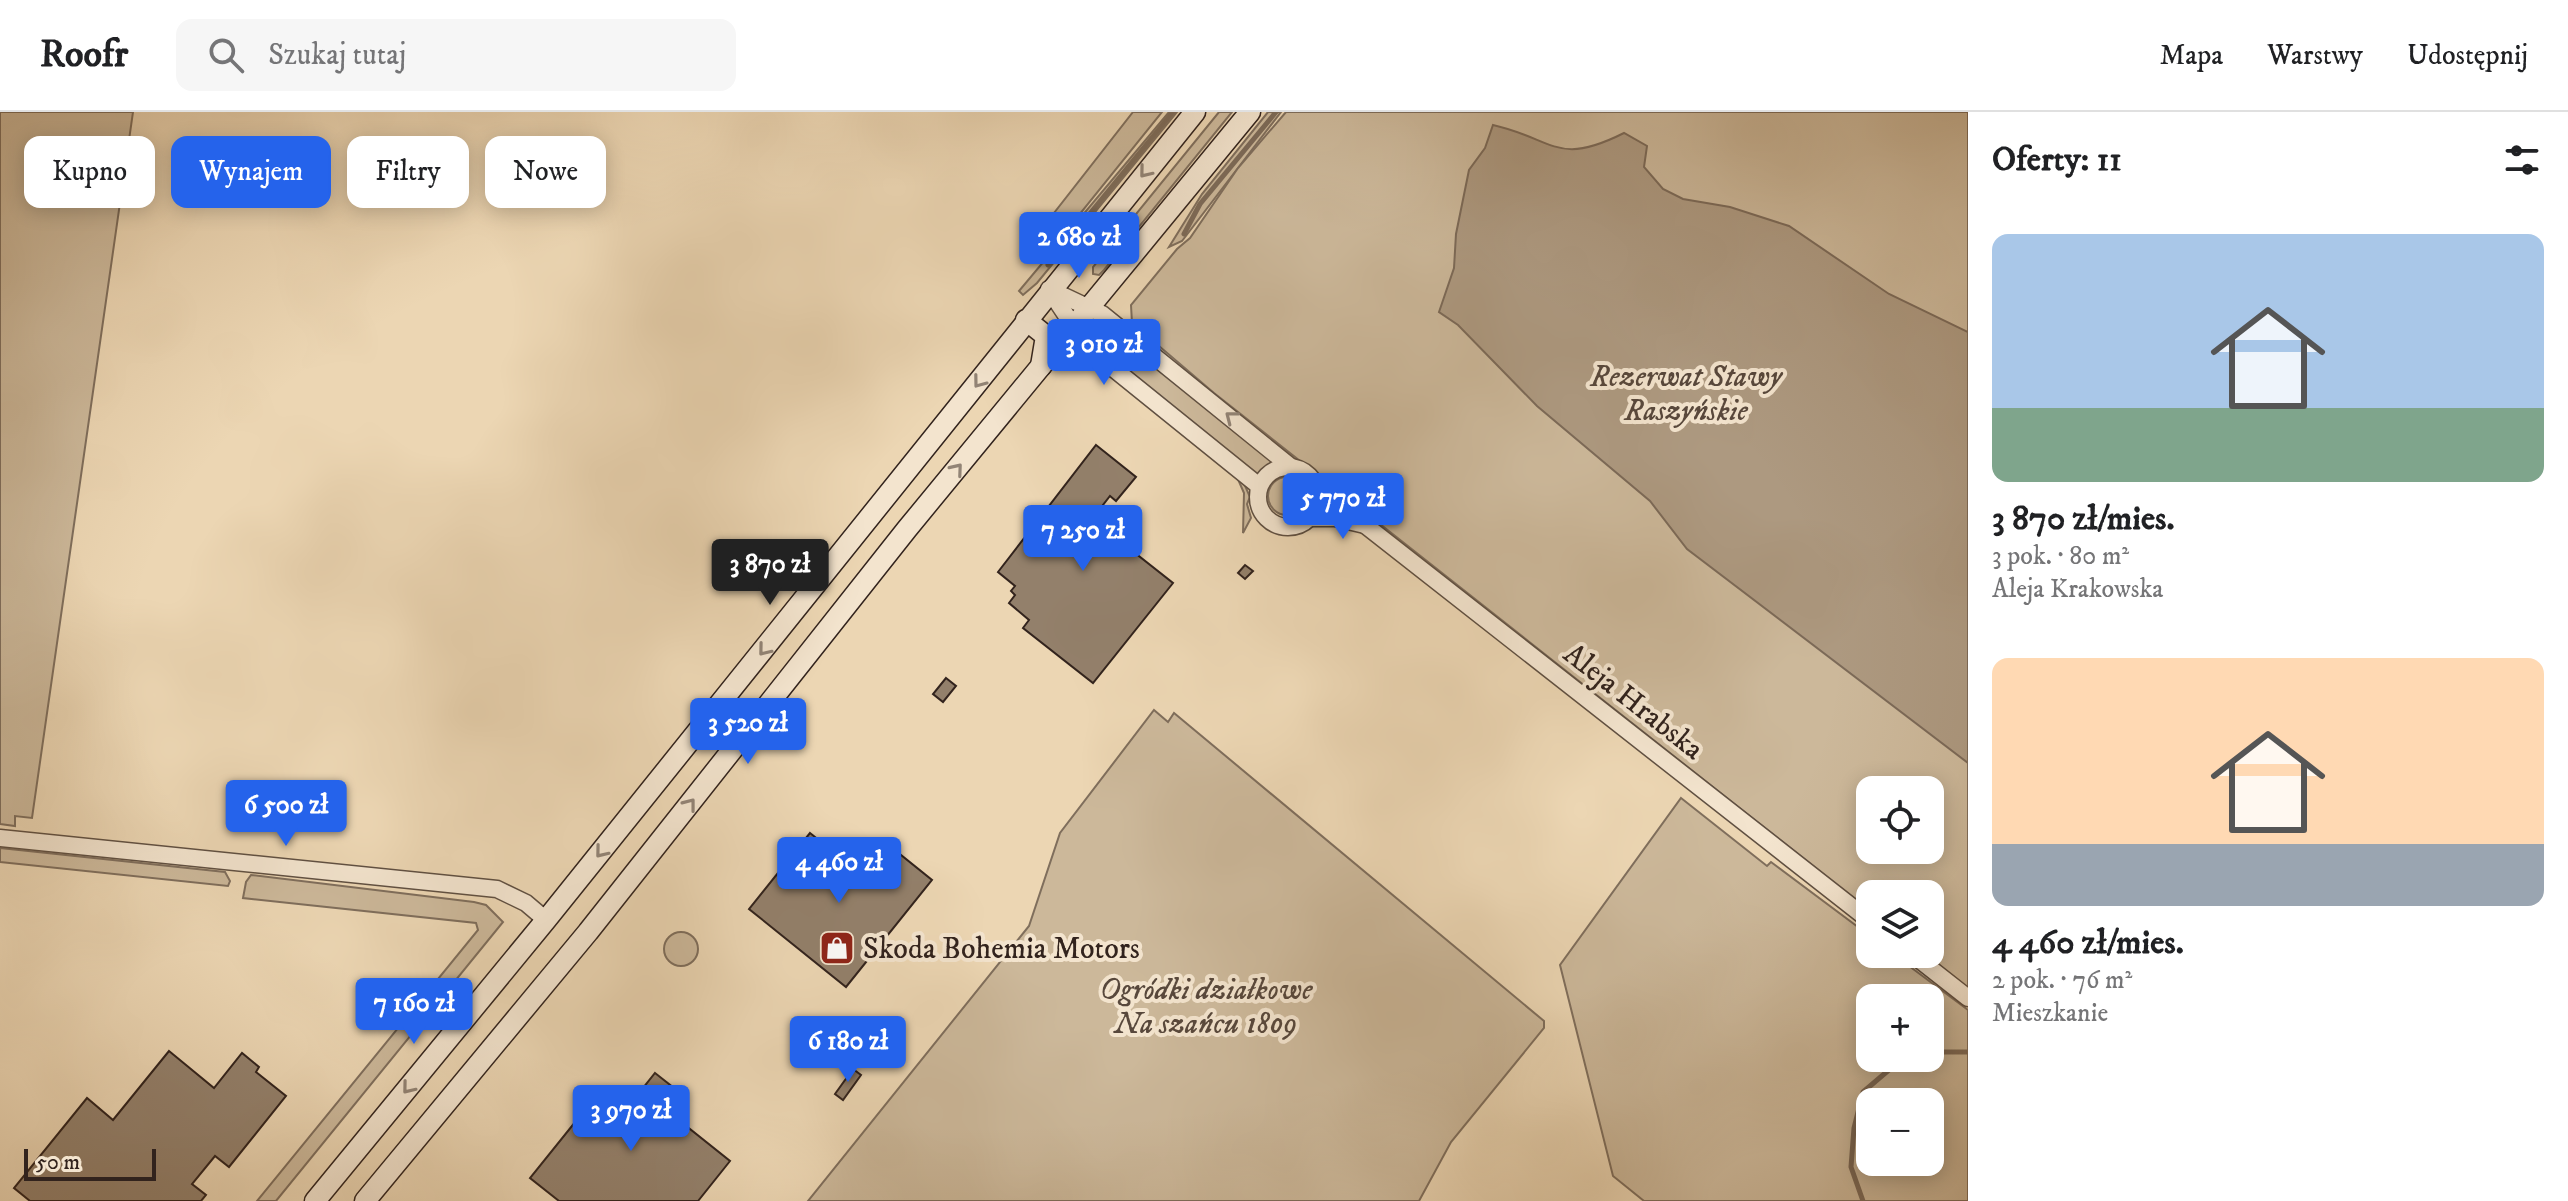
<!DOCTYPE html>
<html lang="pl">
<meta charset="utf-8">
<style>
:root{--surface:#fff;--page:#f6f6f6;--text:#202124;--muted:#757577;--line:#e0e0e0;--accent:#2563eb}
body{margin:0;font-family:"IM FELL DW Pica",serif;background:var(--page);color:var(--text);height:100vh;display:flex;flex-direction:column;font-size:30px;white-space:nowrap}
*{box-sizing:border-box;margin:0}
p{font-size:26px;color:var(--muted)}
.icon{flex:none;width:44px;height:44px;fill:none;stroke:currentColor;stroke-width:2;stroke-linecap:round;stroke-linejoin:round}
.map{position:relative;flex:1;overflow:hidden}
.side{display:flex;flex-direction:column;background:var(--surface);width:600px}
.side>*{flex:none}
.banner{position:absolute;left:24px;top:24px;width:760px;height:72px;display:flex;gap:16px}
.buttons{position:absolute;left:1856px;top:664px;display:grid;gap:16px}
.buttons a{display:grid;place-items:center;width:88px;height:88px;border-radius:16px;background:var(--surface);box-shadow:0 4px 20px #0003;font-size:40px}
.scale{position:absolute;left:24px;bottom:20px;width:132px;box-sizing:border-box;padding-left:8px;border:4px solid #32231d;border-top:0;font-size:22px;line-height:28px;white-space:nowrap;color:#32231d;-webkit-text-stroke:6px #f3e4ce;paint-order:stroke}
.price{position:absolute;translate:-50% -68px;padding:0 18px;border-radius:8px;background:var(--accent);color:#fff;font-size:26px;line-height:52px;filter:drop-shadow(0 2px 4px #0008)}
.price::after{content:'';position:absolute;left:50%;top:48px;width:24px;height:18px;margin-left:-12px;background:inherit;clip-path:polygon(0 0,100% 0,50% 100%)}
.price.selected{background:#222;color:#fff}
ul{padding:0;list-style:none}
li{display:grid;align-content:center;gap:16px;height:424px;padding:0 24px}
li span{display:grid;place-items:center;height:248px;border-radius:16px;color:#555}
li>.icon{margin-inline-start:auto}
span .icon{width:144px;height:144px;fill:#fffc;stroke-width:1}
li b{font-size:34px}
h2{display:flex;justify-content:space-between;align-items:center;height:96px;padding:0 24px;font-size:34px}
.chip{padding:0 28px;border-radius:16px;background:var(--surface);box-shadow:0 4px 20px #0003;font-size:28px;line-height:72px}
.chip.selected{background:var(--accent);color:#fff}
header{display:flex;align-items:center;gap:48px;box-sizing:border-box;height:112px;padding:0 40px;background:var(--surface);border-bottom:2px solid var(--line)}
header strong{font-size:38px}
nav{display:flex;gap:44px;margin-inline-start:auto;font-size:28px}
.search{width:560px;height:72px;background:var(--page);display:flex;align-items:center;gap:20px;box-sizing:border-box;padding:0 28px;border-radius:16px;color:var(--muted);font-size:30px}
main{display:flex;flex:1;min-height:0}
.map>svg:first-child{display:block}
.green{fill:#ccb89a;stroke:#7f6e5c;stroke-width:2;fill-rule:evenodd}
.water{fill:#ad9980;stroke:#7c6a58;stroke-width:2}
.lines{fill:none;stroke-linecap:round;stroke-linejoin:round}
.stream{stroke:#7c6a58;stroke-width:5}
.building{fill:#93806b;stroke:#32231d;stroke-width:2}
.tertiary-casing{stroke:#605042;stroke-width:19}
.secondary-casing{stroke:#32231d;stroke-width:23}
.tertiary{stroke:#f3e4ce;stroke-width:16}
.secondary{stroke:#f3e4ce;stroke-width:20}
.oneway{stroke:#928476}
.labels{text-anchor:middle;stroke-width:8;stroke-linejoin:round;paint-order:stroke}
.park-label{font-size:30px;font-style:italic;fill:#58483c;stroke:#f3e4ce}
.street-label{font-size:30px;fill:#32231d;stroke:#f3e4ce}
.poi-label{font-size:30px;fill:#32231d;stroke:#f3e4ce;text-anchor:start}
</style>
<header>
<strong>Roofr</strong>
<div class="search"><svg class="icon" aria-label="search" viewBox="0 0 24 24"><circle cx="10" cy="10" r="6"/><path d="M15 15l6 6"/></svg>Szukaj tutaj</div>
<nav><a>Mapa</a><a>Warstwy</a><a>Udostępnij</a></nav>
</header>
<main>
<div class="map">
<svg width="1968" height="1089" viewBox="0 0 1968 1089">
<rect width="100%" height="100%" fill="#ecd6b3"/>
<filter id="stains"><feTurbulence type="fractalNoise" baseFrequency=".0025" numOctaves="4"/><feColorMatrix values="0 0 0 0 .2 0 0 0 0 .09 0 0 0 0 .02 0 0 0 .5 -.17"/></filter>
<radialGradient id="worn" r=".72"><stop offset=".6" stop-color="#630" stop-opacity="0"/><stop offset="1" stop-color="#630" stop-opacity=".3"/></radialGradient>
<!-- green -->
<g class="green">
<path d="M0 0H133L32 706 15 704V714L0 712Z"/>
<path d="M1133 0H1162L1046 144 1029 133Z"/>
<path d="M1169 0H1177L1037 171 1023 183 1019 179Z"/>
<path d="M1219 0H1232L1104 158 1099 163 1093 162V155Z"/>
<path d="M1268 0H1281L1182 129 1169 135 1202 82Z"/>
<path d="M1286 0H1968V876L1925 842H1930V782H1870V799L1214 281 1132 211 1131 193 1177 137 1190 126 1238 56ZM1870 678H1930V738H1870Z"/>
<path d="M1116 224 1275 349V352L1256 364 1104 239Z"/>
<circle cx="1287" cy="384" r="19"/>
<path d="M1237 365 1243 369 1250 385 1247 392 1251 406 1243 421 1244 381Z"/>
<path d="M1154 598 1168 610 1174 601 1544 909V916L1451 1030 1419 1089H808L1029 814 1060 721Z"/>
<path d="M1681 686 1767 754 1771 750 1870 824V842H1893L1968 898V1089H1644L1613 1064 1560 853ZM1870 886H1930V946H1870ZM1870 990H1930V1050H1870Z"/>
<path d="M0 736 225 760 230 769 228 774 0 750Z"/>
<path d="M251 763 474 790 486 793 503 810 276 1089H257L478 818 476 811 243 786 246 770Z"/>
<circle cx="681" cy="837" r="17"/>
</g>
<!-- water -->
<path class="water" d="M1493 13C1555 27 1556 55 1624 21L1647 34 1644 55 1663 77 1683 87 1730 95 1789 114 1889 182 1968 220V651L1687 437 1650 389 1537 294 1458 213 1439 200 1454 156 1456 122 1469 58 1485 36Z"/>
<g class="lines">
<!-- stream -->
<g class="stream">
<path d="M1184 122 1200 92 1276 0"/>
<path d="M1048 153 1173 0"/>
<path d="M1930 940H1968"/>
<path d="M1863 1089 1851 1055 1854 1016 1863 980 1903 946"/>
</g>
</g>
<!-- building -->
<g class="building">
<path d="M1096 333 1136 365 1116 389 1110 384 1092 407 1173 471 1093 571 1023 516 1029 508 1009 491 1015 483 1011 479 1015 474 998 460Z"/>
<path d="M1245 453 1253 459 1245 467 1238 461Z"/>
<path d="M946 566 956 574 943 590 933 582Z"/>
<path d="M810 721 861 762 886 731 932 768 846 875 749 797Z"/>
<circle cx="889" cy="925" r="11"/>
<path d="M812 918 827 930 817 943 802 931Z"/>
<circle cx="877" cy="940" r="7"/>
<path d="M169 939 214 976 242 941 259 955 256 960 286 984 229 1055 215 1044 192 1072 206 1083 201 1089H30L14 1076 87 986 113 1008Z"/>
<path d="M853 957 861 963 843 988 835 982Z"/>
<path d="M655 961 679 980 665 997 730 1049 698 1089H559L530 1066 580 1004 585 1008 611 976 631 991Z"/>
</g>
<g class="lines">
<!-- tertiary casing -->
<g class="tertiary-casing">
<g id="tertiary">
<path d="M1049 177 1102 202 1291 355"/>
<path d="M1050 179 1088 236 1259 374"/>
<circle cx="1288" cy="385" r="30"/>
<path d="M1317 377 1362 405 1365 413 1870 809"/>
<path d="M1310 406H1335L1365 413"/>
<path d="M0 726 497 777 526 791 546 808"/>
<path d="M1912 842 1968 886"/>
</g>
</g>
<!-- secondary casing -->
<g class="secondary-casing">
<g id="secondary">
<path d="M1026 208 1046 224 1041 254"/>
<path d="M315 1089 546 808 1195 0"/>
<path d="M365 1089 588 820 907 417 1250 0"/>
</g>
</g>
<!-- tertiary -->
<use href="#tertiary" class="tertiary"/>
<!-- secondary -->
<use href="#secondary" class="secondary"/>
</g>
<!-- one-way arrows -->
<defs><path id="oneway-chevron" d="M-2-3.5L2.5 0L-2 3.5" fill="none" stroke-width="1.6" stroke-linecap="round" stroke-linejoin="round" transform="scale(2)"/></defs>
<g class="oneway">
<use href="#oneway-chevron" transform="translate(1145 60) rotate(129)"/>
<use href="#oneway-chevron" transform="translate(979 270) rotate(127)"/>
<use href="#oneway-chevron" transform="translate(1231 305) rotate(-142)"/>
<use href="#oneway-chevron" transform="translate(957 357) rotate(-50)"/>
<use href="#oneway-chevron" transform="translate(764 538) rotate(129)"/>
<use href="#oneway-chevron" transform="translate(690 692) rotate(-52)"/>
<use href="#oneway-chevron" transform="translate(601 740) rotate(129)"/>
<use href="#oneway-chevron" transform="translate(408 976) rotate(129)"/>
</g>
<!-- icons -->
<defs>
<g id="shop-square" transform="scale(1.8)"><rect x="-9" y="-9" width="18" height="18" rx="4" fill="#8f2418" stroke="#f3e4ce"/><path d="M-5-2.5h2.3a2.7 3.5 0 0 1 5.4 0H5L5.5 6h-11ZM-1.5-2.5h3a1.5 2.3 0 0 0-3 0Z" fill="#fff"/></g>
</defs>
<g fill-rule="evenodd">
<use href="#shop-square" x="837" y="836"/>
</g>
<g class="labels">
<!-- park labels -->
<g class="park-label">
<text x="1686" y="274">Rezerwat Stawy<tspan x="1686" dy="34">Raszyńskie</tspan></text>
<text x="1206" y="887">Ogródki działkowe<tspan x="1206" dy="34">Na szańcu 1809</tspan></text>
</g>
<!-- street labels -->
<g class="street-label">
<text transform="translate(1634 589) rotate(38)" y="10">Aleja Hrabska</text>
</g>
<!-- poi labels -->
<g class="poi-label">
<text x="863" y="846">Skoda Bohemia Motors</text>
</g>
</g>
<rect width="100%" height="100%" filter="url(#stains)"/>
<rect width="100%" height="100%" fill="url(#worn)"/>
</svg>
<div class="buttons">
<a><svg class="icon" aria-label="locate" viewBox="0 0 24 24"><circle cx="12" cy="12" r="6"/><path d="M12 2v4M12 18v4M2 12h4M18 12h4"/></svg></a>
<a><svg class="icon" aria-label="layers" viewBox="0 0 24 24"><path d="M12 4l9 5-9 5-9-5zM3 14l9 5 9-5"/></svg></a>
<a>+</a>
<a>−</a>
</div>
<div class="scale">50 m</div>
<b class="price" style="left:1079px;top:168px">2 680 zł</b>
<b class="price" style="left:1104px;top:275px">3 010 zł</b>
<b class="price" style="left:1343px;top:429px">5 770 zł</b>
<b class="price" style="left:1083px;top:461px">7 250 zł</b>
<b class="price selected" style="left:770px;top:495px">3 870 zł</b>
<b class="price" style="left:748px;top:654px">3 520 zł</b>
<b class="price" style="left:286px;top:736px">6 500 zł</b>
<b class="price" style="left:839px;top:793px">4 460 zł</b>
<b class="price" style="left:414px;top:934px">7 160 zł</b>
<b class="price" style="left:848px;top:972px">6 180 zł</b>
<b class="price" style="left:631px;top:1041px">3 970 zł</b>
<div class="banner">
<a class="chip">Kupno</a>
<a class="chip selected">Wynajem</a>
<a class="chip">Filtry</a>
<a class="chip">Nowe</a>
</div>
</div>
<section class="side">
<h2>Oferty: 11<svg class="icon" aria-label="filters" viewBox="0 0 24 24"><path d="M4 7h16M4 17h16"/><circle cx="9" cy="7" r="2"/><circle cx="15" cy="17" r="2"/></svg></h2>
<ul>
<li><span style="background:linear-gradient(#a9c7e8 70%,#7fa58c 0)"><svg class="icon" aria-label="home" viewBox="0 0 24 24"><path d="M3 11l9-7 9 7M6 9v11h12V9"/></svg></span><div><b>3 870 zł/mies.</b><p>3 pok. · 80 m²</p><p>Aleja Krakowska</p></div></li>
<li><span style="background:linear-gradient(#ffd9b3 75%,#9aa5b1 0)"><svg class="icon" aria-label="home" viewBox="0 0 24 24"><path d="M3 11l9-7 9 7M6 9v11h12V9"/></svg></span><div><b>4 460 zł/mies.</b><p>2 pok. · 76 m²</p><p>Mieszkanie</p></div></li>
</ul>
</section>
</main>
